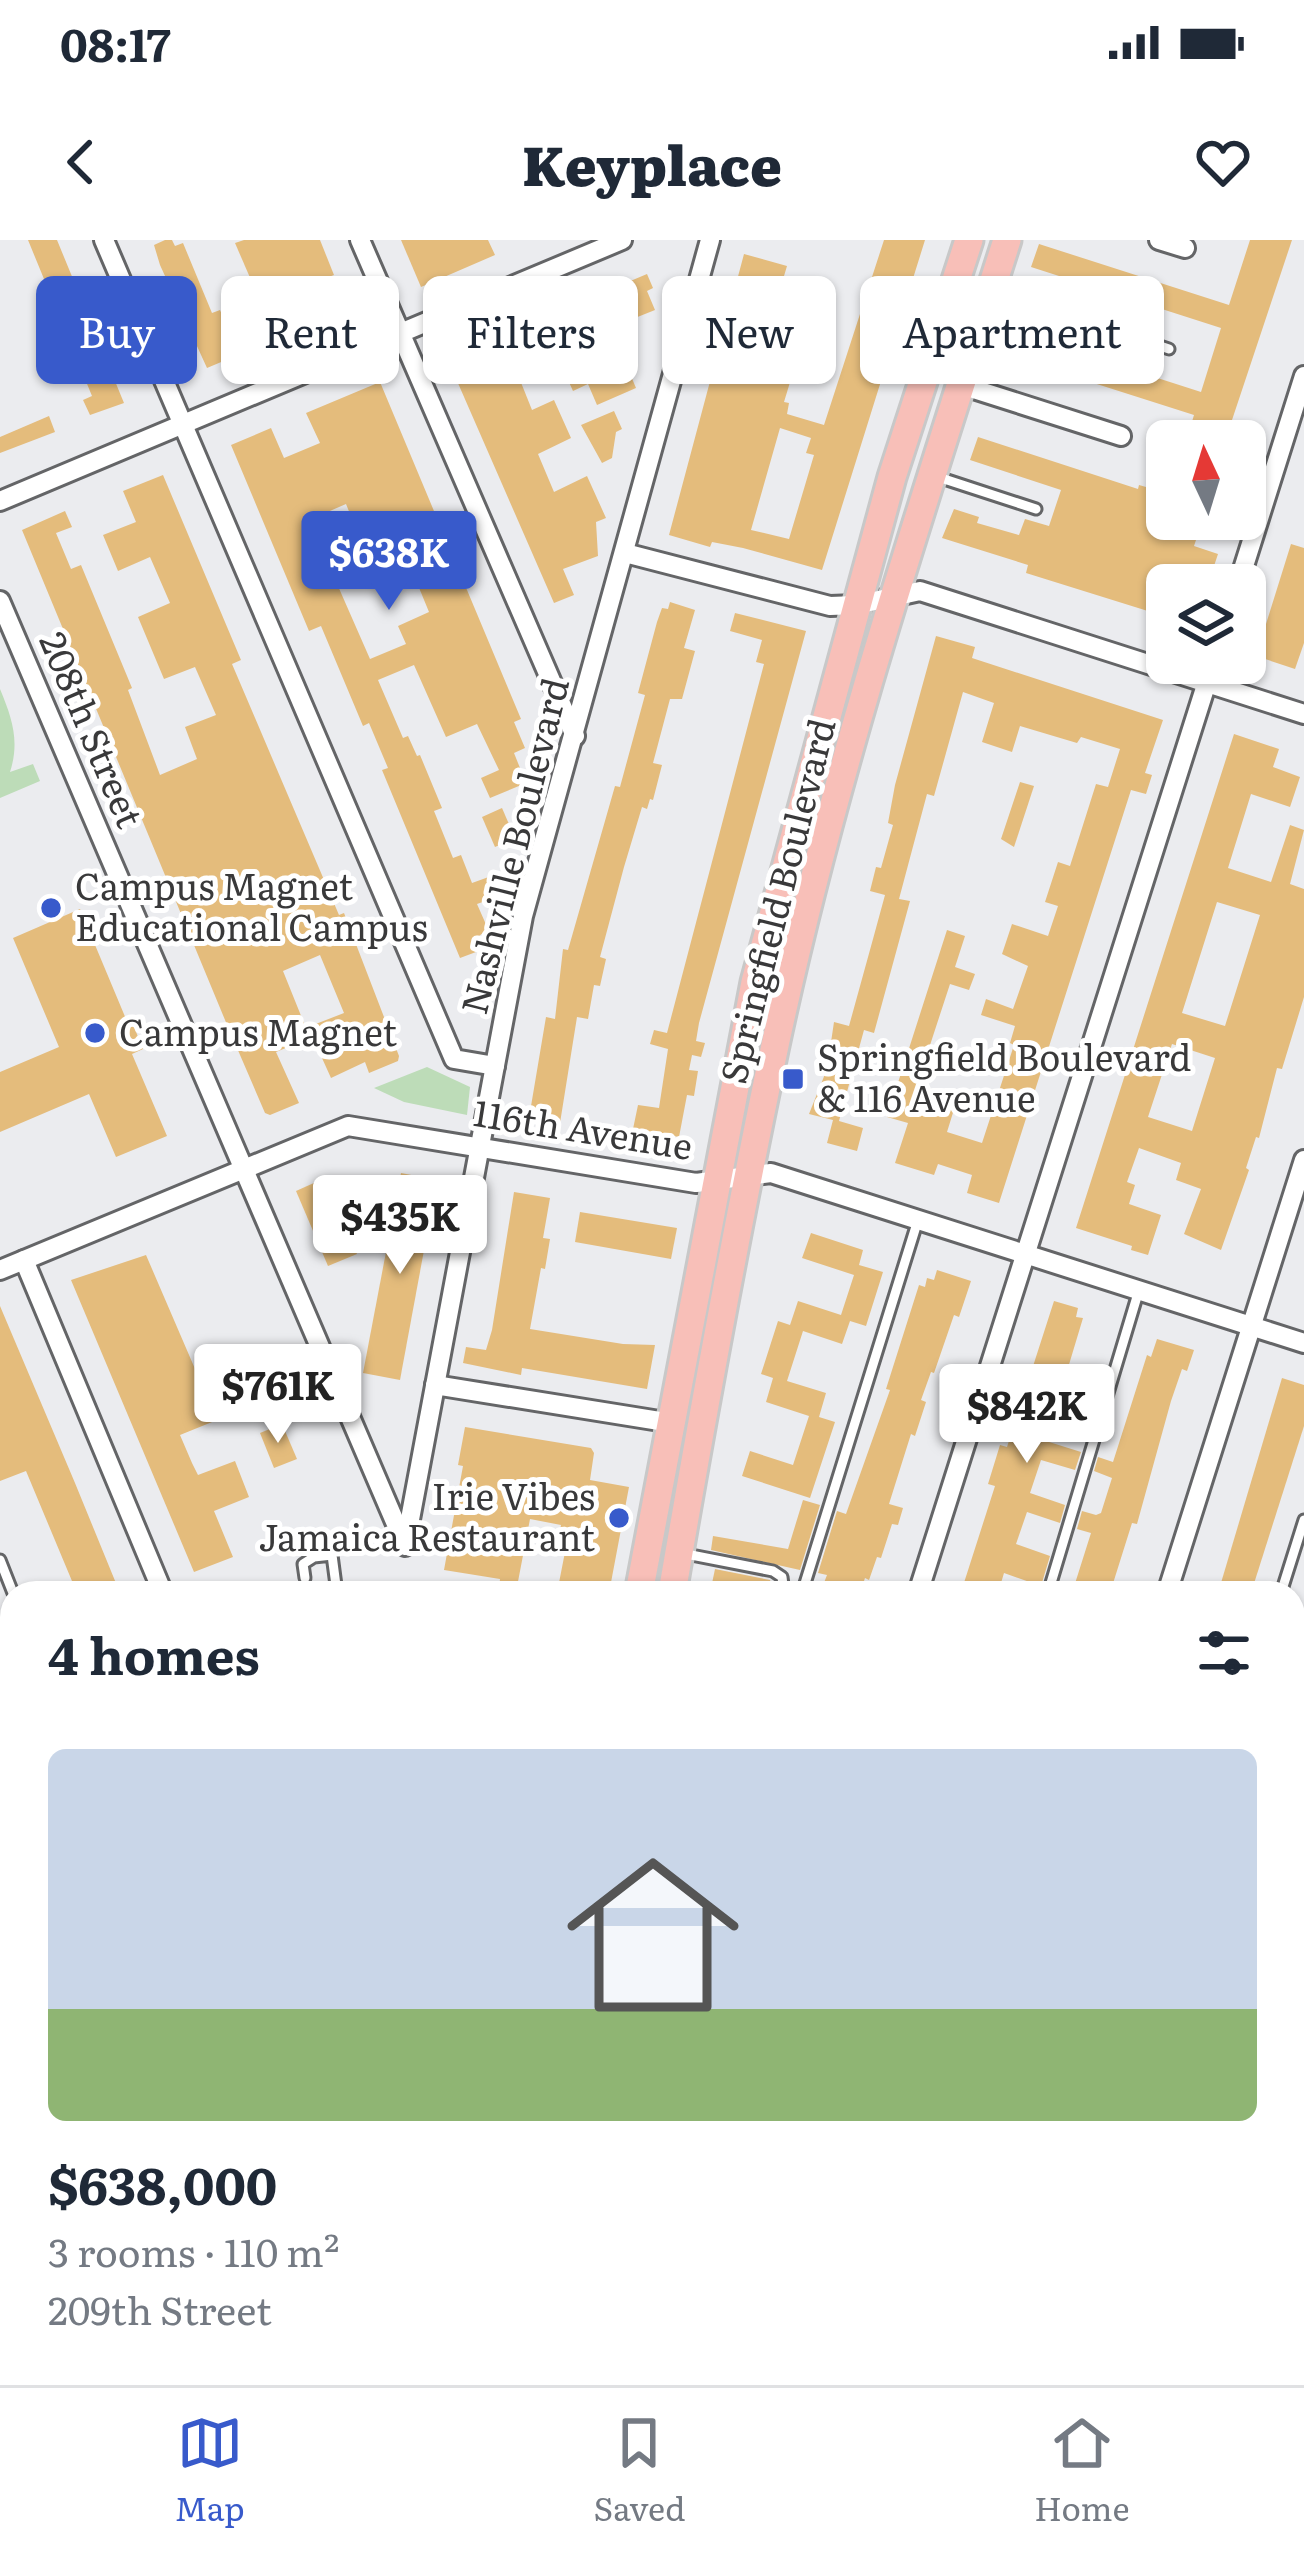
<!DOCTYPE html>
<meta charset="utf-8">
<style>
:root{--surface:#fff;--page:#f6f6f7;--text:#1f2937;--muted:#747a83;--line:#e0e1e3;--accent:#385acb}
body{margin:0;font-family:Literata,serif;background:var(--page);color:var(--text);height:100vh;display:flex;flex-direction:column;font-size:45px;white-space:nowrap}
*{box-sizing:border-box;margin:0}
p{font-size:39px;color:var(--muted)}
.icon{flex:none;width:66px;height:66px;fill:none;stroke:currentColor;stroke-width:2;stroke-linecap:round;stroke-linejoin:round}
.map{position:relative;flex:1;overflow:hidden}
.drawer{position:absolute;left:0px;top:1341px;width:1305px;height:804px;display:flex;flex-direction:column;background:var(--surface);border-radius:36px 36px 0 0;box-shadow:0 3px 9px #0004}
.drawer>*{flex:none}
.hud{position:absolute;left:36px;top:36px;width:1233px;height:108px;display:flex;gap:24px}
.needle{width:78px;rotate:356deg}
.controls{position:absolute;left:1146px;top:180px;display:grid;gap:24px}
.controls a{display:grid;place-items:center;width:120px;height:120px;border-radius:18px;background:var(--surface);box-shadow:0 3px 9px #0004;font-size:60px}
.price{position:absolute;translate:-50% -102px;padding:0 27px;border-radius:12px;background:#fff;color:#222;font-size:39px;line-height:78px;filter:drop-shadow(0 3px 6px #0008)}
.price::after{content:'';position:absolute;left:50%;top:72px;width:36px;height:27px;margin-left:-18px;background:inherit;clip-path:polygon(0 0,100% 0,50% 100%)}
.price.current{background:var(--accent);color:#fff}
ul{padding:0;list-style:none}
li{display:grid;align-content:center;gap:24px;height:636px;padding:0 48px}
li span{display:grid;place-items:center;height:372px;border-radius:18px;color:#555}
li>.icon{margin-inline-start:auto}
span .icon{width:216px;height:216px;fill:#fffc;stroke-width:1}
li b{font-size:51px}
h2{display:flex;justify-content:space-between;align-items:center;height:144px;padding:0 48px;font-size:51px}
.chip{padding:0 42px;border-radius:18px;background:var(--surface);box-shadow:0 3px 9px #0004;font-size:42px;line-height:108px}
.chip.current{background:var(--accent);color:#fff}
.status{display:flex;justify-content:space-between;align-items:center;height:84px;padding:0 60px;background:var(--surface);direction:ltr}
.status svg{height:33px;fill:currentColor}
header{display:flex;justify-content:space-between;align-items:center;height:156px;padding:0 48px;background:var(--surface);font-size:54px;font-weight:800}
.menu{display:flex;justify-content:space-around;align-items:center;height:168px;border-top:3px solid var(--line);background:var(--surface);font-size:33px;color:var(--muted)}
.menu a{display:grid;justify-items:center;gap:6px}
.menu .current{color:var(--accent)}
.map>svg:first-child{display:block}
.green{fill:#bddcb8}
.building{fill:#e4bc7c;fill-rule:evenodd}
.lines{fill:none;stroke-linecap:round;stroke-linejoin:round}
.service-casing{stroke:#646567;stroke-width:15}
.minor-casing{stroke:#646567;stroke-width:24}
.secondary-casing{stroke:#646567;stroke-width:30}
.primary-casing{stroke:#c8c8c8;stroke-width:33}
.service{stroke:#fff;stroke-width:9}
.minor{stroke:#fff;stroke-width:18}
.secondary{stroke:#fbdfdc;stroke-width:24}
.primary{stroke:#f8bfb8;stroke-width:27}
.poi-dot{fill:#385acb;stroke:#fff;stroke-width:4.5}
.labels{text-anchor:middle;stroke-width:10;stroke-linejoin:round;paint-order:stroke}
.street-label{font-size:36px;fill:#39393a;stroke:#fff}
.poi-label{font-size:36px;fill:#39393a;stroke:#fff;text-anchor:start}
</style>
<div class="status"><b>08:17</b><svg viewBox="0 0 49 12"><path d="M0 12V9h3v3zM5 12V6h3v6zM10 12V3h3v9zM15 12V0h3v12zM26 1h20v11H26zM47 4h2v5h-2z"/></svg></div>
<header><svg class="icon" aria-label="back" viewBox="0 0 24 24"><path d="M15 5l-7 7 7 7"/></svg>Keyplace<svg class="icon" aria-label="heart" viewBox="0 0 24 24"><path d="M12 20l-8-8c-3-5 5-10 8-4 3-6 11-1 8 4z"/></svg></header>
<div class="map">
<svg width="1304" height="2145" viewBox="0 0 1304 2145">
<rect width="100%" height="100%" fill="#ebecef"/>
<!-- green -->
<g class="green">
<path d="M0 449C12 478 20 501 10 532L33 524 40 541 0 558Z"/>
<path d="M427 827 470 847 467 875 404 862 374 848Z"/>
</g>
<!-- building -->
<g class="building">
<path d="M28 0H57L124 163 90 175 83 160 92 156Z"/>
<path d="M165 0H172L175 6 183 3 212 73 220 70 231 96H236L241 111 232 114 233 117 207 128 160 25 154 5Z"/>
<path d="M244 0H320L334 35 261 63 235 3Z"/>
<path d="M401 0H488L495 15 421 47Z"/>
<path d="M884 0H925L822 330 743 308 712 302 710 307 669 295 744 14 787 26 773 73 808 83 784 162 789 163 787 174 824 185ZM780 188 811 198 806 213 814 215 789 299 751 290Z"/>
<path d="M1250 0H1292L1225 201H1186L1194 175 1003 114 1011 91 1201 152 1221 88 1031 27 1039 4 1229 65Z"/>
<path d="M647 34 653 48 647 51 655 70 630 80 633 86 621 91 635 126 628 129 636 148 597 165 588 144 573 151 558 118 518 135 532 170 554 160 571 198 538 214 554 252 587 236 606 278 596 282 598 316 563 329 574 355 554 363 447 118Z"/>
<path d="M345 59 352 76 281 106 274 90Z"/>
<path d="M380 142 521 479 514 482 525 508 514 513 526 543 490 558 481 538 499 530 477 484 446 497 414 425 378 440 403 498 408 496 417 516 420 515 442 568 434 571 453 618 461 615 472 643 497 634 505 654 477 664 488 689 479 696 484 709 460 718 382 530 388 528 369 483 363 486 321 386 309 391 231 205 271 188 284 218 320 203 306 173ZM346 264 359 296 392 282 429 372 398 386 406 404 370 419 309 280Z"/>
<path d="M614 171 622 189 616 192 612 218 602 223 581 185Z"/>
<path d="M49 176 55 192 0 213V197Z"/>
<path d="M978 197 1138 249 1139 245 1167 253V279L1202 282 1194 306 1218 314 1212 332 1205 329 1200 345H1167V377L1026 333 1028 325 942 298 954 269 979 277 977 283 1019 295 1025 279 1049 286 1061 250 970 220Z"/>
<path d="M163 235 241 420 232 424 339 675 344 673 399 816 398 821 369 833 365 822 331 838 308 787 344 773 320 715 283 731 310 798 276 812 299 863 270 875 265 873 237 808 232 810 225 794 230 792 22 290 65 271 72 287 56 293 71 329 81 325 132 448 128 450 160 535 197 519 185 487 216 475 195 427 164 439 138 377 170 363 150 317 118 331 103 295 136 282 123 251Z"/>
<path d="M1291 304 1304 308V403L1295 429 1256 416Z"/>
<path d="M670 362 695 370 684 408 695 411 682 459H670L653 523 662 525 653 560 650 559 647 569 642 567 624 627 600 717 606 719 600 746 594 745 588 779 577 777 560 883 529 878 546 777 555 779 563 709 568 710 615 546 620 547 645 455 638 453 657 382 662 368 668 369Z"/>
<path d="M735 373 806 391 699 783 696 801 705 803 701 817 692 815 689 830 698 831 694 856 687 855 679 897 633 889 638 865 659 868 668 809 650 804 654 790 667 793 764 424 756 422 762 400 730 391Z"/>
<path d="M936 396 975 407 972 418 1163 480 1145 533 1152 535 1146 554 1131 550 999 963 967 953 972 935 938 924 934 935 895 923 908 883 887 877 947 690 965 696 955 727 975 734 969 750 950 744 915 851 956 863 947 892 982 903 1014 805 1010 803 1015 786 981 775 986 759 1013 769 1028 726 1002 714 1012 684 1048 696 1058 666 1045 662 1058 622 1070 626 1096 544 1108 547 1120 509 1081 497 1077 503 1020 486 1012 512 982 502 994 463 963 452 934 556 927 554 899 659 910 661 874 793 864 790 839 881 863 888 857 911 827 903 833 880 809 874 827 829 834 782 849 786 873 699 885 655 870 651 876 627 881 628 893 585 888 583 895 545Z"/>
<path d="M1234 494 1279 509 1273 527 1300 537 1290 567 1251 554 1228 628 1271 642 1290 585 1304 590 1290 644 1304 649V757L1282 829 1277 828 1259 898 1256 897 1246 928 1249 930 1221 1010 1184 994 1201 949 1176 940 1181 923 1139 908 1127 942 1135 945 1129 964 1161 975 1148 1015 1131 1010 1132 1006 1076 988ZM1217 662 1260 675 1225 786 1182 773ZM1172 804 1215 818 1192 891 1148 877Z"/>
<path d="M1020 542 1034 546 1014 607 1001 599Z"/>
<path d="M502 568 515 598 495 607 482 577Z"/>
<path d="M80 669 126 779 130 777 143 809 132 814 167 896 116 917 89 854 0 892V832L59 807 13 698Z"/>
<path d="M401 933 437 940 400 1140 363 1133Z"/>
<path d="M325 938 357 1014 328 1026 296 951Z"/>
<path d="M514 952 550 958 543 998 550 999 545 1029 541 1028 530 1089 623 1104 655 1105 647 1149 522 1128 521 1135 463 1123 466 1107 486 1110 492 1090Z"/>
<path d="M580 972 677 988 671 1019 575 1002Z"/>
<path d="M811 993 863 1010 859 1025 883 1032 866 1086 850 1081 842 1104 803 1091 787 1141 826 1153 819 1177 835 1182 810 1258 742 1236 750 1211 793 1225 809 1176 766 1162 773 1138 761 1134 778 1081 790 1085 798 1061 841 1075 854 1035 802 1018Z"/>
<path d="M146 1015 217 1180 180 1195 192 1223 198 1235 235 1221 249 1257 214 1271 233 1317 194 1332 71 1040Z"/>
<path d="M937 1030 971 1041 959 1077 954 1075 934 1133 931 1132 921 1160 926 1162 915 1196 911 1194 889 1264 903 1268 898 1285 892 1284 881 1318 877 1317 869 1340 865 1338 860 1353H820L827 1335 818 1333 837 1271 846 1274 890 1150 886 1149 919 1045 925 1047 927 1038 934 1040Z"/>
<path d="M1054 1061 1078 1068 1076 1077 1083 1078 1046 1201 1081 1212 1075 1230 1041 1220 1030 1253 1065 1265 1060 1283 1027 1272 1016 1304 1050 1316 1041 1346 1004 1333 998 1353H974L962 1349 995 1246 988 1244 1000 1205 1007 1207Z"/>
<path d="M0 1066 75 1243 120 1353H77L26 1231 0 1241Z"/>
<path d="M1157 1099 1194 1110 1187 1131 1182 1129 1171 1161 1137 1284 1132 1283 1110 1353H1072L1091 1293 1077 1289 1082 1271 1096 1275 1101 1273 1112 1238 1094 1231 1098 1217 1113 1222 1147 1115 1151 1117Z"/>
<path d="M254 1115 264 1141 242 1150 231 1124Z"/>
<path d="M1282 1138 1304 1145V1186L1251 1353H1218Z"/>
<path d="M282 1184 297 1219 274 1228 260 1193Z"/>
<path d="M465 1187 591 1208 594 1213 590 1240 629 1247 609 1353H557L565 1312 556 1310 561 1285 530 1279 516 1352 499 1349 500 1339 444 1330 463 1226 458 1225Z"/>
<path d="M803 1260 820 1265 800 1330 711 1310 713 1296 788 1309Z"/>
<path d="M715 1329 770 1340 775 1353H710Z"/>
</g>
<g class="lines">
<!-- service casing -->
<g class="service-casing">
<g id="service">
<path d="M997 51 1169 109"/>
<path d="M938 237 1036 269"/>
<path d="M681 1313 773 1331 782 1337 784 1353"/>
<path d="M0 1320 13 1353"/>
<path d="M305 1338 303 1324 314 1317 332 1315 337 1353"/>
<path d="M802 1353 918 980"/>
<path d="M1048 1353 1139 1050"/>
<path d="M1281 1353 1304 1280"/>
<path d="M0 1406 12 1401"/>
<path d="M0 2081 12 2076"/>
</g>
</g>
<!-- minor casing -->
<g class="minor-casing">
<g id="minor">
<path d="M104 0 454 819 495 826"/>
<path d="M360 0 575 496"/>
<path d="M1159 0 1185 8"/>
<path d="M961 145 1121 196"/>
<path d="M0 261 622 0"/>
<path d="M625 313 830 366 856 365 920 351 1304 474"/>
<path d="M1238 345 1304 136"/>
<path d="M0 361 405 1305"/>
<path d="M24 1020 163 1353"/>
<path d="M0 1030 348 886 696 943 771 933 1304 1103"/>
<path d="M435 1145 672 1183"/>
<path d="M405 1306 523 676 710 0"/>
<path d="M918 1353 1213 423"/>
<path d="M1167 1353 1304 920"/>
<path d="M1293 1734 1304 1699"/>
<path d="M0 1948 12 1942"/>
<path d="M769 2133 807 2145"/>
<path d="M1162 2145 1166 2133"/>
</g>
</g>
<!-- secondary casing -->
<g class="secondary-casing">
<g id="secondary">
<path d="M0 1561 12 1555"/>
<path d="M1293 1711 1304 1715"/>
</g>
</g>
<!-- primary casing -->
<g class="primary-casing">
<g id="primary">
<path d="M639 1353 755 742 892 237 969 0"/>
<path d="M672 1353C703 1172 736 990 774 810 832 536 922 266 1007 0"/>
<path d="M0 1574 12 1604"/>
<path d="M0 1662 12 1690"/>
<path d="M199 2133 204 2145"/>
<path d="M239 2133 244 2145"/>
<path d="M490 2145 493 2133"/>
<path d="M519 2145 522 2133"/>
</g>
</g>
<!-- service -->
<use href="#service" class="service"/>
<!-- minor -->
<use href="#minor" class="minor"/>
<!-- secondary -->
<use href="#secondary" class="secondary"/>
<!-- primary -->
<use href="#primary" class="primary"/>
</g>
<!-- markers -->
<g class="poi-dot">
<circle cx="51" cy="668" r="12"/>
<circle cx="95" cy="793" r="12"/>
<rect x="781" y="827" width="24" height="24" rx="6"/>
<circle cx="619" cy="1278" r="12"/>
</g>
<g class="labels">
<!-- street labels -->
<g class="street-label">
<text transform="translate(91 490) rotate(67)" y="13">208th Street</text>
<text transform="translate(515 606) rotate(-76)" y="13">Nashville Boulevard</text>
<text transform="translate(778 661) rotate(-76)" y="13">Springfield Boulevard</text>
<text transform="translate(583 890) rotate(9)" y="13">116th Avenue</text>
</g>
<!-- poi labels -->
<g class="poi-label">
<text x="75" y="660">Campus Magnet<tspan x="75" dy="41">Educational Campus</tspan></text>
<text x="119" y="806">Campus Magnet</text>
<text x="817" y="831">Springfield Boulevard<tspan x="817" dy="41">&amp; 116 Avenue</tspan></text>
<text x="595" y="1270" text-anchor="end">Irie Vibes<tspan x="595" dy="41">Jamaica Restaurant</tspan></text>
</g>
</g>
</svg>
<div class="controls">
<a><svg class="needle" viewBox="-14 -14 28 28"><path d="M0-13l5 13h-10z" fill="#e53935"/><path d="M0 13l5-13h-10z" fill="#747a83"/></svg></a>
<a><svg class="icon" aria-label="layers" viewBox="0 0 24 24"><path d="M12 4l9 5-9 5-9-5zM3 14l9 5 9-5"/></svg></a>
</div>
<b class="price current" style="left:389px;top:373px">$638K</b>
<b class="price" style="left:400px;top:1037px">$435K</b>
<b class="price" style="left:278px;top:1206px">$761K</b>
<b class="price" style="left:1027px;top:1226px">$842K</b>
<div class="hud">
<a class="chip current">Buy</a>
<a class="chip">Rent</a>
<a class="chip">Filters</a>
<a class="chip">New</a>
<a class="chip">Apartment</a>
</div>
<section class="drawer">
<h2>4 homes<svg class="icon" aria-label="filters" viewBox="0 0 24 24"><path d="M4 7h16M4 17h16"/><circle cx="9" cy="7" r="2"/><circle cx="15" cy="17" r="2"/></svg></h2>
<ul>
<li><span style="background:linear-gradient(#c9d6e8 70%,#8fb573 0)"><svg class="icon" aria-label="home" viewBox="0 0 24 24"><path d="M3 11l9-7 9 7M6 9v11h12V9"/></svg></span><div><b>$638,000</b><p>3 rooms · 110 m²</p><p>209th Street</p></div></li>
</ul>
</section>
</div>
<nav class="menu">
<a class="current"><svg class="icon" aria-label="map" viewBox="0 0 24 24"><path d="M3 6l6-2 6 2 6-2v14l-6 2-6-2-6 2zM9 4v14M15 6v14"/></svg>Map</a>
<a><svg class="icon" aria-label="saved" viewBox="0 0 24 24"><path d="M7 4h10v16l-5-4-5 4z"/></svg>Saved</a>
<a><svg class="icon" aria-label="home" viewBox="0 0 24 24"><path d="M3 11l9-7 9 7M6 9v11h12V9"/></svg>Home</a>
</nav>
